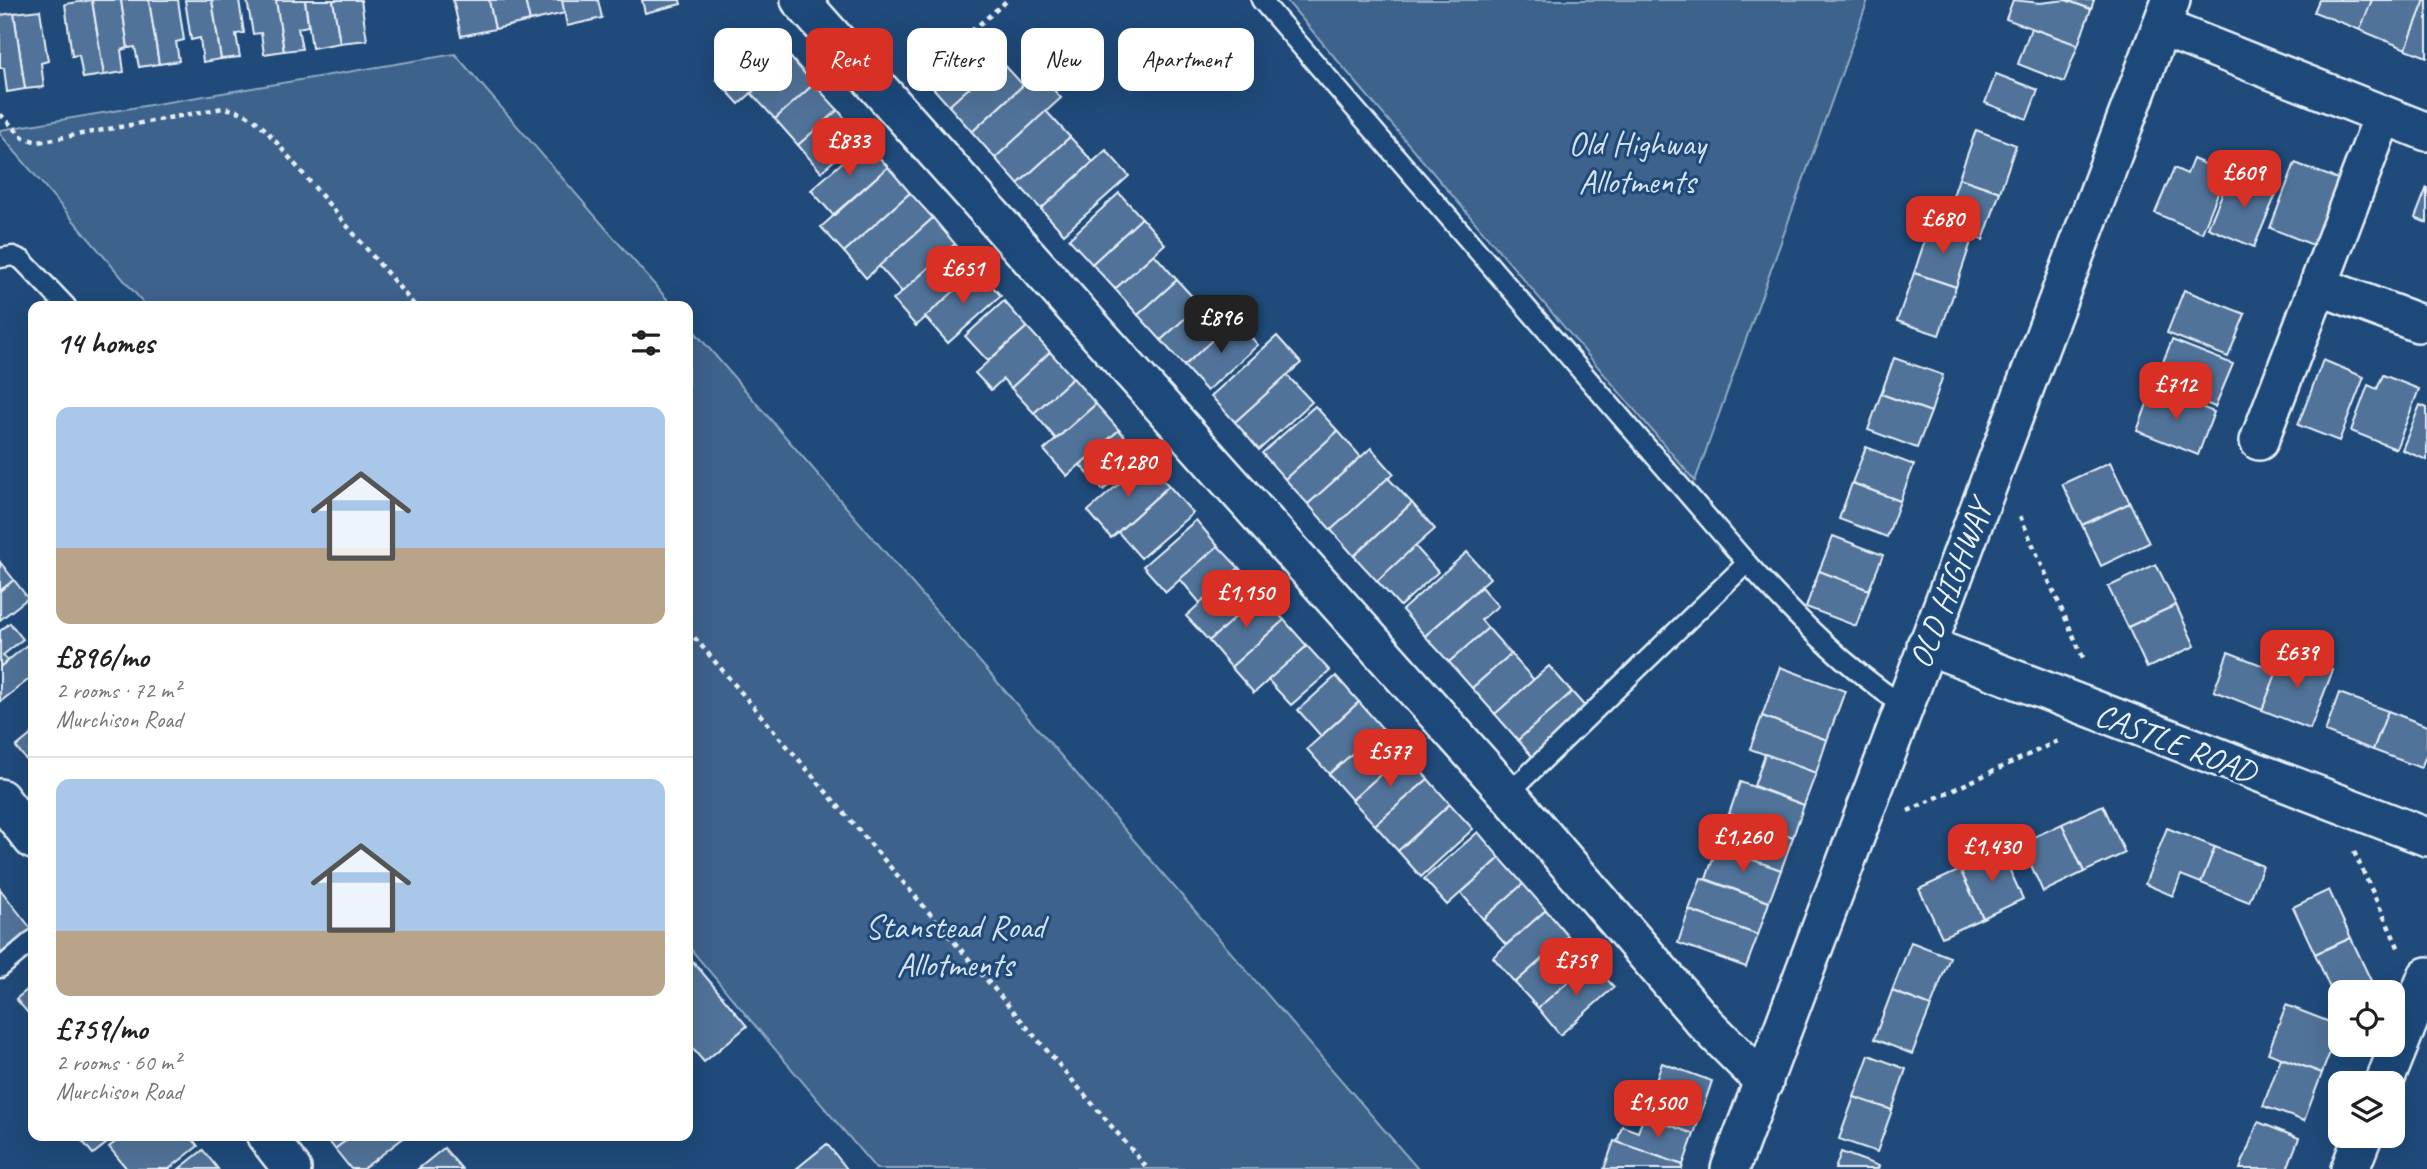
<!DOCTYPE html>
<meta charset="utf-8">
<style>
:root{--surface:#fff;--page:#f2f2f2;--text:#202124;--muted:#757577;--line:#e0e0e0;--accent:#d93025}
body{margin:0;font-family:Caveat,sans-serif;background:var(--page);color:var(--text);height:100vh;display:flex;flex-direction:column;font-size:26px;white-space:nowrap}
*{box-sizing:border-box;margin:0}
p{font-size:23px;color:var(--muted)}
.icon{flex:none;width:38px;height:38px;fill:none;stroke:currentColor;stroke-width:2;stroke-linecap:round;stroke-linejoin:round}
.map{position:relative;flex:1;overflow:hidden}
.side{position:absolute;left:28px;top:301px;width:665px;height:840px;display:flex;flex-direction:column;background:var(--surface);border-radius:14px;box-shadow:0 7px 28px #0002}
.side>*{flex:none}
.hud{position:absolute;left:714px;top:28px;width:665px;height:63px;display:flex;gap:14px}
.buttons{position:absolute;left:2328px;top:980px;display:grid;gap:14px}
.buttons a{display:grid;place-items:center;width:77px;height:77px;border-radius:14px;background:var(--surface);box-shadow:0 7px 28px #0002;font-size:35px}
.price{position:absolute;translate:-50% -60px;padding:0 16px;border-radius:14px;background:var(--accent);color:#fff;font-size:23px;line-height:46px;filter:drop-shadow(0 2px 4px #0008)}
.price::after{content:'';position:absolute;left:50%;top:42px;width:21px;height:16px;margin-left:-10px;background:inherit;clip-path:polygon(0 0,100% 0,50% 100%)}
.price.current{background:#222;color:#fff}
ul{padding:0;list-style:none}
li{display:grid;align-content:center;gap:14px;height:371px;padding:0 28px}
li+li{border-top:2px solid var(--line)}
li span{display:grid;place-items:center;height:217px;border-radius:14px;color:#555}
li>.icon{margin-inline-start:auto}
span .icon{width:126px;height:126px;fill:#fffc;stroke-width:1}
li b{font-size:30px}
h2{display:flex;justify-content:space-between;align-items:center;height:84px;padding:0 28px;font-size:30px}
.chip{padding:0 24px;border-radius:14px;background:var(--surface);box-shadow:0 7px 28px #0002;font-size:24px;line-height:63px}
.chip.current{background:var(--accent);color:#fff}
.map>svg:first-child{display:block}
.green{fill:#3c628c;stroke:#92aac2;stroke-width:2}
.building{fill:#517399;stroke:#e8f1f8;stroke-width:2}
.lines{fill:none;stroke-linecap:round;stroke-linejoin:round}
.lane-casing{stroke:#e8f1f8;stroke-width:23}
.street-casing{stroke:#e8f1f8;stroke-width:42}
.path{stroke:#e8f1f8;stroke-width:4.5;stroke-dasharray:5 5;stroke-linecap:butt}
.lane{stroke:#1f4a7a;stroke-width:18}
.street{stroke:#1f4a7a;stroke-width:37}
.labels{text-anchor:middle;stroke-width:6;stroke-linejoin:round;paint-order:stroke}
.park-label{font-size:33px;fill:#d7e3ed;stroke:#1f4a7a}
.street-label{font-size:33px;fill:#e8f1f8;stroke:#1f4a7a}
</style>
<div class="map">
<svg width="2427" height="1169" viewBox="0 0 2427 1169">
<rect width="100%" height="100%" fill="#1f4a7a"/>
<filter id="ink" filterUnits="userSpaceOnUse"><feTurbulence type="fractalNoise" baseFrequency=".0143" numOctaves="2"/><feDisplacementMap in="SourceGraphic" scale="14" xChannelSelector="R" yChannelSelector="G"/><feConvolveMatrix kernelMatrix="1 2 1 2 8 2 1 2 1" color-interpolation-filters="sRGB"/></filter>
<g filter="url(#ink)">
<!-- green -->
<g class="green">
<path d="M1286 0H1868L1695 481Z"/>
<path d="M455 54 673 306H146L0 134V130Z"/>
<path d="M688 324 1418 1169H876L688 946Z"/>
</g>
<!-- building -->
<g class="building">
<path d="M92 0 104 75 83 78 79 55 72 56 65 4Z"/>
<path d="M92 0H121L128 48 121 50 124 72 104 75Z"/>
<path d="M121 0H149L159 64 139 67 135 47 128 48Z"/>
<path d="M149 0H178L184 40 176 42 179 61 159 64Z"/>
<path d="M185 0H212L221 59 203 62 200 38 191 40Z"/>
<path d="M212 0H239L244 33 236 34 240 57 221 59Z"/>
<path d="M247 0H276L284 51 264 54 261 33 253 34Z"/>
<path d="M276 0H305L308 26 298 28 302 49 284 51Z"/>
<path d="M305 0H333L340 43 312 48Z"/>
<path d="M333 0H361L367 40 340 43Z"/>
<path d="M453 0H489L495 29 461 36Z"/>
<path d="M489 0H525L530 21 495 29Z"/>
<path d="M525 0H562L565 13 530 21Z"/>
<path d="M562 0H598L602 18 567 26Z"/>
<path d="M642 0H680L681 4 645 13Z"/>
<path d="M2013 0 2040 3 2066 0 2091 9 2078 45 2006 19Z"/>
<path d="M2066 0H2094L2091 9Z"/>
<path d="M2319 0H2372L2360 30 2314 12Z"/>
<path d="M2372 0H2425L2406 49 2360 30Z"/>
<path d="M2425 0H2427V57L2406 49Z"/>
<path d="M40 10 48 61 41 63 44 87 25 89 14 13Z"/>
<path d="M14 13 25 89 7 92 4 68H0V15Z"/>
<path d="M2031 28 2078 45 2064 82 2018 64Z"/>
<path d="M768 32 791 58 739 104 716 79Z"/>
<path d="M977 34 1000 60 949 106 926 80Z"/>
<path d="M791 58 814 84 775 119 751 93Z"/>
<path d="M1000 60 1023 85 972 132 949 106Z"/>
<path d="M1038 72 1061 98 995 158 972 132Z"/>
<path d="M1996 74 2038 90 2027 119 1985 103Z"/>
<path d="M814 84 838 110 798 145 775 119Z"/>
<path d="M838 110 860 137 821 172 798 145Z"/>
<path d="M1046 111 1070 137 1018 184 995 158Z"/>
<path d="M1976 130 2016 145 2000 192 1959 178Z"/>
<path d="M1070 137 1093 162 1041 209 1018 184Z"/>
<path d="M865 142 888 167 833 215 811 190Z"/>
<path d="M1106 150 1129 176 1064 234 1041 209Z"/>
<path d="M2193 159 2226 173 2202 233 2155 213 2174 168 2187 174Z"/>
<path d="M2295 163 2343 181 2318 247 2270 228Z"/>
<path d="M888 167 910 193 844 252 821 227Z"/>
<path d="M2246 174 2279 187 2254 247 2208 228 2227 182 2239 188Z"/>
<path d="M1959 178 2000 192 1983 240 1943 226Z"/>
<path d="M2427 187V223L2415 218Z"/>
<path d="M910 193 933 218 866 278 844 252Z"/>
<path d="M1119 193 1142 218 1092 264 1069 239Z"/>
<path d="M933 218 955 244 902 292 879 266Z"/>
<path d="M1142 218 1165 244 1115 289 1092 264Z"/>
<path d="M1930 225 1972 239 1956 287 1914 273Z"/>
<path d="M955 244 978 270 916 326 893 300Z"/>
<path d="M1154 254 1177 280 1138 315 1115 289Z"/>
<path d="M978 270 1001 296 948 343 925 317Z"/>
<path d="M1914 273 1956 287 1939 335 1897 321Z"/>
<path d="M1177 280 1200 305 1161 340 1138 315Z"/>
<path d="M2184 290 2245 314 2228 357 2167 333Z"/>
<path d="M1004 301 1027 327 988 361 965 336Z"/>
<path d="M1200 305 1223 331 1184 366 1161 340Z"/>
<path d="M1235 319 1258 345 1207 391 1184 366Z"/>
<path d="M1027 327 1050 352 1011 388 1003 379 991 390 975 373Z"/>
<path d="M1277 336 1301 363 1235 422 1211 396Z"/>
<path d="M2172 340 2233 364 2215 407 2154 383Z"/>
<path d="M1050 352 1073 378 1034 413 1011 388Z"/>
<path d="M1894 358 1943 375 1931 412 1881 394Z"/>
<path d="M2323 360 2364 377 2339 441 2298 425Z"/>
<path d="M1287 375 1312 402 1259 450 1235 422Z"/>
<path d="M2383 375 2419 389 2396 449 2351 431 2368 385 2377 389Z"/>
<path d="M1073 378 1096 404 1056 439 1034 413Z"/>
<path d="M2153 388 2214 412 2198 455 2137 431Z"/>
<path d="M1881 394 1931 412 1917 448 1868 430Z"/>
<path d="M1096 404 1119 430 1067 476 1044 450Z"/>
<path d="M2420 405 2427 408V460L2402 450Z"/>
<path d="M1315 406 1338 431 1285 479 1262 453Z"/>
<path d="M1119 430 1142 456 1103 490 1080 465Z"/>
<path d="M1338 431 1361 457 1308 504 1285 479Z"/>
<path d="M1866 447 1914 465 1900 501 1852 483Z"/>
<path d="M1371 448 1394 474 1331 530 1308 504Z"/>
<path d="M1146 460 1169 486 1111 538 1088 511Z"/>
<path d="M2110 462 2130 503 2082 525 2062 484Z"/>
<path d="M1388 478 1412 503 1354 556 1331 530Z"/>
<path d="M1852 483 1900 501 1887 537 1839 519Z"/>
<path d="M1169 486 1193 513 1141 558 1118 532Z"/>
<path d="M1412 503 1435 529 1377 581 1354 556Z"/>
<path d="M2130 503 2149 543 2101 566 2082 525Z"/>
<path d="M1196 520 1218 546 1166 592 1143 566Z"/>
<path d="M1833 536 1883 555 1869 590 1819 571Z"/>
<path d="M1218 546 1239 568 1200 603 1180 579Z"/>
<path d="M1415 546 1438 572 1400 606 1377 581Z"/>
<path d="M1467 552 1490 578 1425 636 1402 610Z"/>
<path d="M0 562 14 580 0 591Z"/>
<path d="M2156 564 2176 605 2128 627 2108 587Z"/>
<path d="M1239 568 1261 594 1209 641 1186 616Z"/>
<path d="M1819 571 1869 590 1856 626 1806 607Z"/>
<path d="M14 580 28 598 0 620V591Z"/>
<path d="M1481 587 1498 606 1481 620 1488 628 1449 662 1425 636Z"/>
<path d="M1261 594 1284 620 1231 667 1209 641Z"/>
<path d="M2176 605 2195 646 2147 668 2128 627Z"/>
<path d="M1284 620 1307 646 1254 693 1231 667Z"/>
<path d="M10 623 23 639 3 655 8 660 0 667V631Z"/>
<path d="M1488 628 1511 654 1472 688 1449 662Z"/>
<path d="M33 640V676L0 702V667Z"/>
<path d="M1307 646 1330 671 1291 705 1268 680Z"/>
<path d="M2284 651 2333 670 2310 729 2262 710Z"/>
<path d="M2228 652 2277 671 2262 710 2214 691Z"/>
<path d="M1511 654 1534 680 1495 714 1472 688Z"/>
<path d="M1549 666 1572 692 1518 740 1495 714Z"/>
<path d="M1780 667 1845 691 1827 740 1762 716Z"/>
<path d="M1336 676 1359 702 1321 736 1298 710Z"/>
<path d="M1572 692 1596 719 1541 767 1518 740Z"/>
<path d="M2339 693 2388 711 2373 750 2325 732Z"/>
<path d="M1359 702 1382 728 1329 774 1307 749Z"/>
<path d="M2388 711 2427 726V753L2421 768 2373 750Z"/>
<path d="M1762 716 1827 740 1816 773 1750 749Z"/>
<path d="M1382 728 1405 753 1352 800 1329 774Z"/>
<path d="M33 733V766L32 767 16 747Z"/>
<path d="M1405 753 1428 779 1375 825 1352 800Z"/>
<path d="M1765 754 1816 773 1804 805 1754 786Z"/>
<path d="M1428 779 1450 804 1398 851 1375 825Z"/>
<path d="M1740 782 1804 805 1793 837 1729 814Z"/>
<path d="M1450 804 1473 829 1421 877 1398 851Z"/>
<path d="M2103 805 2125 853 2084 872 2062 824Z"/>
<path d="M1729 814 1793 837 1781 870 1717 847Z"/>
<path d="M2062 824 2084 872 2043 892 2021 843Z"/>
<path d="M2167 828 2215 847 2201 883 2181 875 2173 896 2145 884Z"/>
<path d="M1478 832 1500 858 1447 905 1424 879Z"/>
<path d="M1717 847 1781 870 1769 902 1706 879Z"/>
<path d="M2215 847 2263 866 2249 902 2201 883Z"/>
<path d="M2001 851 2023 899 1983 918 1960 870Z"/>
<path d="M1500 858 1523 884 1483 919 1461 893Z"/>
<path d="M1960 870 1983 918 1942 937 1919 889Z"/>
<path d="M1701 878 1769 902 1758 935 1689 910Z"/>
<path d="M1523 884 1546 910 1506 945 1483 919Z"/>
<path d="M0 889 33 931 0 958Z"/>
<path d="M2329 890 2351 938 2315 954 2293 907Z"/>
<path d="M1546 910 1568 936 1515 983 1493 957Z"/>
<path d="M1689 910 1758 935 1746 967 1678 943Z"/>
<path d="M1568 936 1591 962 1538 1008 1515 983Z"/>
<path d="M2351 938 2373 985 2357 992H2340V1000L2336 1002 2315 954Z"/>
<path d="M1911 942 1950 957 1931 1006 1892 991Z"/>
<path d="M691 959 747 1026 704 1062 688 1043V962Z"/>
<path d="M1591 962 1614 987 1560 1035 1538 1008Z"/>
<path d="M33 985V1019L16 999Z"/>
<path d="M1892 991 1931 1006 1912 1054 1874 1039Z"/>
<path d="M2286 1005 2340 1026 2322 1073 2268 1053Z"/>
<path d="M1869 1055 1906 1069 1892 1110 1854 1097Z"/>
<path d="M2281 1058 2322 1073 2304 1121 2263 1106Z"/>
<path d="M1662 1063 1712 1081 1694 1134 1644 1116Z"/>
<path d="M1854 1097 1892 1110 1877 1152 1839 1139Z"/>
<path d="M1644 1116 1694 1134 1683 1165 1617 1142 1622 1126 1638 1132Z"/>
<path d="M2258 1122 2299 1138 2287 1169H2240Z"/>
<path d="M78 1136H116L93 1154Z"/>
<path d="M123 1136H190L198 1146 169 1169H127L109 1147Z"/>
<path d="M325 1136H352L335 1149Z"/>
<path d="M352 1136H406L363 1169H351L335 1149Z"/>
<path d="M1614 1141 1683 1165 1682 1169H1604Z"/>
<path d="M827 1144 847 1169H796Z"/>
<path d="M444 1148 462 1169H418Z"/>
<path d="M203 1150 218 1169H179Z"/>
<path d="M1841 1152 1879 1166 1878 1169H1835Z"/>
</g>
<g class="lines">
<!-- lane casing -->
<g class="lane-casing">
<g id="lane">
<path d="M1261 0 1747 563C1796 617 1844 666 1904 706"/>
<path d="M0 258 13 256 22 260 66 306"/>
<path d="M1508 794 1747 563"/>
<path d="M0 968 33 940"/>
</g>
</g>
<!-- street casing -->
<g class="street-casing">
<g id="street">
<path d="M800 0 1508 794 1705 1023 1764 1082"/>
<path d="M2161 27 2427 132"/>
<path d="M2319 286 2418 323"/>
<path d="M2259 441 2383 116"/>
<path d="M1926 645 2427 837"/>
<path d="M0 798 33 840"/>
<path d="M2384 1083 2427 976"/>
<path d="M266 1136 292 1169"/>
<path d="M1730 1169 2171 0"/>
<path d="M2350 1169 2363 1136"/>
</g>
</g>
<!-- path -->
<g class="path">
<path d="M918 76 1008 0"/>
<path d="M0 114 24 138 38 142 223 108C242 110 252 117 266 130L415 306"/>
<path d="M2020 516 2085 662"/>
<path d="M688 630 1148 1169"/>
<path d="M1908 811 2062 739"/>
<path d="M2354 852 2399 949"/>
</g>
<!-- lane -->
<use href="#lane" class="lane"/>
<!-- street -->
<use href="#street" class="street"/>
</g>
</g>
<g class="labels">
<!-- park labels -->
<g class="park-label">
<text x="1637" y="155">Old Highway<tspan x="1637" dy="38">Allotments</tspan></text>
<text x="955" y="938">Stanstead Road<tspan x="955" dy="38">Allotments</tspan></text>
</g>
<!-- street labels -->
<g class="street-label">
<text transform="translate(1949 584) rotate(-69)" y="12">OLD HIGHWAY</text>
<text transform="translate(2176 742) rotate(21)" y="12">CASTLE ROAD</text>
</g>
</g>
</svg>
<div class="buttons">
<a><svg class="icon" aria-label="locate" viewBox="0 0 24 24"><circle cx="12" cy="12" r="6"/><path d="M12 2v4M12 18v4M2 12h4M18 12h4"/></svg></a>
<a><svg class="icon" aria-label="layers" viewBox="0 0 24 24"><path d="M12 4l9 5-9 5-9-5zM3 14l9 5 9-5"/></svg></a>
</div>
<b class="price" style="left:849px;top:178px">£833</b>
<b class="price" style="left:2244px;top:210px">£609</b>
<b class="price" style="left:1943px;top:256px">£680</b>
<b class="price" style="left:963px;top:306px">£651</b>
<b class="price current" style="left:1221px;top:355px">£896</b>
<b class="price" style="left:2176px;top:422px">£712</b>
<b class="price" style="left:1128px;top:499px">£1,280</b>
<b class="price" style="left:1246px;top:630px">£1,150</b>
<b class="price" style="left:2297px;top:690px">£639</b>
<b class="price" style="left:1390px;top:789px">£577</b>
<b class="price" style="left:1743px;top:874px">£1,260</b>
<b class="price" style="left:1992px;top:884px">£1,430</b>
<b class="price" style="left:1576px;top:998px">£759</b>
<b class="price" style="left:1658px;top:1140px">£1,500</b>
<div class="hud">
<a class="chip">Buy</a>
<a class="chip current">Rent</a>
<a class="chip">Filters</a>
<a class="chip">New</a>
<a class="chip">Apartment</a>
</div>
<section class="side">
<h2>14 homes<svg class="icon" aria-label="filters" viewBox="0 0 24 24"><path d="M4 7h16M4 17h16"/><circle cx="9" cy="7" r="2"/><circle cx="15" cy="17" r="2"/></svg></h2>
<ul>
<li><span style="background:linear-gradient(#a9c7e8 65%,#b9a48a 0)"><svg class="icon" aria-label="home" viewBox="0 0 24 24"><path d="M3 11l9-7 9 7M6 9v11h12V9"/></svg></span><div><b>£896/mo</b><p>2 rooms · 72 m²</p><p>Murchison Road</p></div></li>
<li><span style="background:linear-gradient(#a9c7e8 70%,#b9a48a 0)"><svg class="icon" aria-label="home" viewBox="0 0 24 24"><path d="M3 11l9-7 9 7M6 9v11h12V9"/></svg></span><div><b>£759/mo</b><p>2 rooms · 60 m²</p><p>Murchison Road</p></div></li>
</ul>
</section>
</div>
